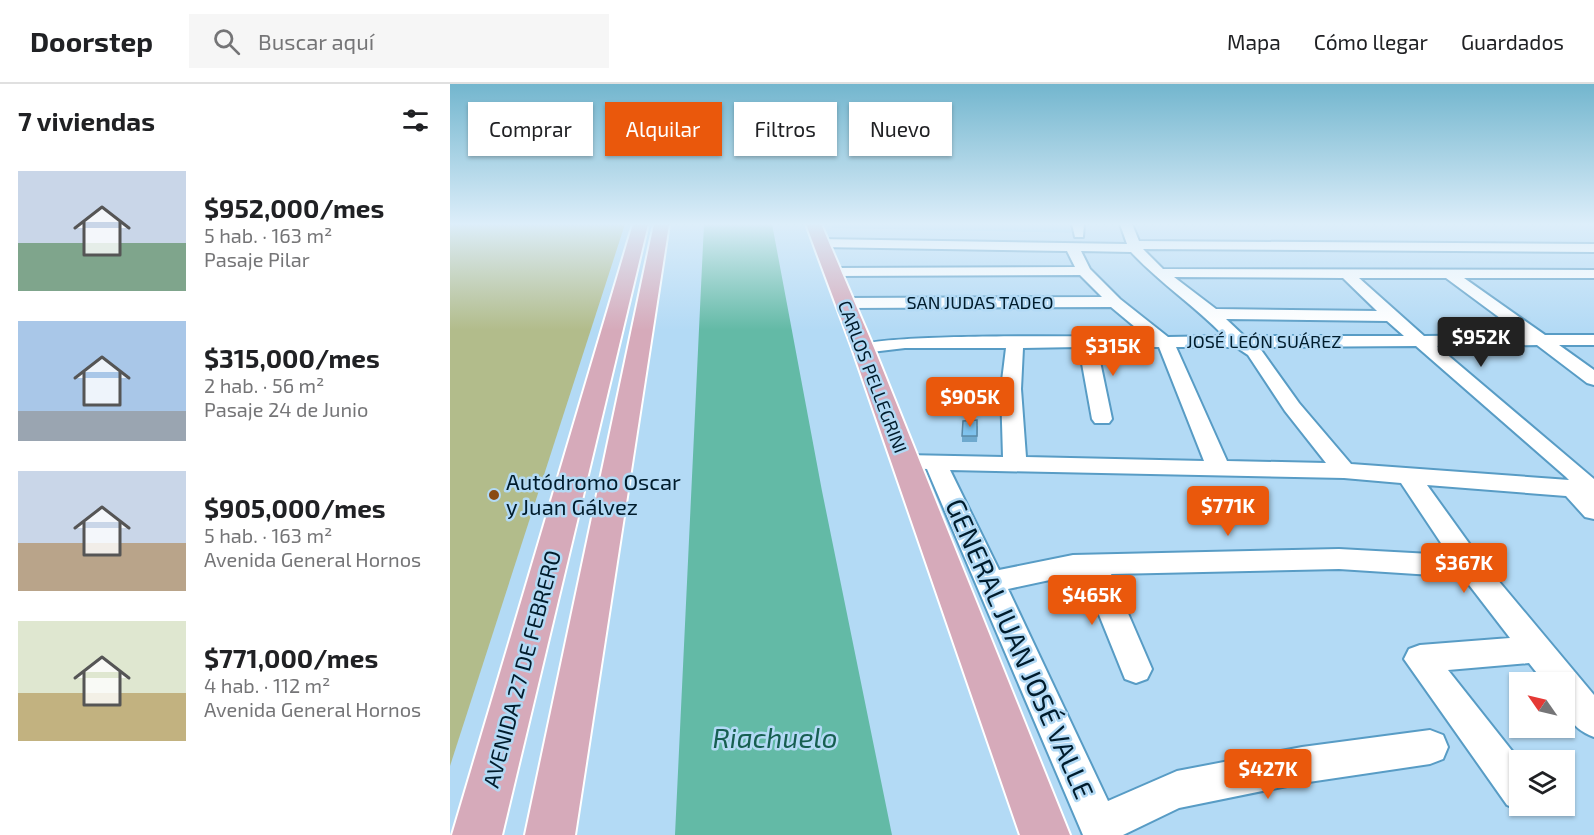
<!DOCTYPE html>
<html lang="es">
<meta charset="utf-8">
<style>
:root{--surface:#fff;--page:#f6f6f6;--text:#202124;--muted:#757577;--line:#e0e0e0;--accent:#ea580c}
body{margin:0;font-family:"Exo 2",sans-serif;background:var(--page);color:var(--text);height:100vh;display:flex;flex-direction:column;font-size:22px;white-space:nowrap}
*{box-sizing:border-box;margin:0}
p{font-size:20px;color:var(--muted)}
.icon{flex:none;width:33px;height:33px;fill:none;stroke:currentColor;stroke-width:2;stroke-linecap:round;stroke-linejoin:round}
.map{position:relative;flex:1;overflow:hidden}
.side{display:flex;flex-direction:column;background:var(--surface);width:450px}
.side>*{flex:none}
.guide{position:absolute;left:18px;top:18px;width:570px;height:54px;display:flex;gap:12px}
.needle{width:39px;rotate:304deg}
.tools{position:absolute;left:1059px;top:588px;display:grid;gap:12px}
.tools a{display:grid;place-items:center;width:66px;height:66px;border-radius:0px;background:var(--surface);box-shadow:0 2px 4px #0004;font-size:30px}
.price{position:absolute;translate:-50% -51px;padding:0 14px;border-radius:6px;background:var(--accent);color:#fff;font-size:20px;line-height:39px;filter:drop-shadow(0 2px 3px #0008)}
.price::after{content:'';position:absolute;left:50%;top:36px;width:18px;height:14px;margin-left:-9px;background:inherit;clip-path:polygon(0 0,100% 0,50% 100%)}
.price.active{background:#222;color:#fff}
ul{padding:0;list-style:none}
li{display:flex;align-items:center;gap:18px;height:150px;padding:0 18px}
li span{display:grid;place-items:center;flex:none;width:168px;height:120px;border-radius:0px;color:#555}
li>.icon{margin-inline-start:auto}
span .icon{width:72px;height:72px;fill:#fffc;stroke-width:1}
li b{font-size:26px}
h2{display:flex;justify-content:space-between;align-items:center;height:72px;padding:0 18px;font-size:26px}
.tag{padding:0 21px;border-radius:0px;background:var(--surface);box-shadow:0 2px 4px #0004;font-size:21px;line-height:54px}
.tag.active{background:var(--accent);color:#fff}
header{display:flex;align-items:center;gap:36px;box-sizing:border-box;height:84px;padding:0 30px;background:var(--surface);border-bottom:2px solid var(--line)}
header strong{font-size:28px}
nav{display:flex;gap:33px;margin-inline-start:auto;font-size:21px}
.search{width:420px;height:54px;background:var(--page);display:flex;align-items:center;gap:15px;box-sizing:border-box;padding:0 21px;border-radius:0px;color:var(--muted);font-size:22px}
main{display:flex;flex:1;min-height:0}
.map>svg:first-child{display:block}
.built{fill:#96d3f9}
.green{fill:#b2bc8b}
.water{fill:#63baa6}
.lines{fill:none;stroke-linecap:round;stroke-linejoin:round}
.minor-casing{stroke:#589cc5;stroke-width:4}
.major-casing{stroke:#fff;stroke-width:4}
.minor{fill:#fff;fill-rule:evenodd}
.major{fill:#d6aaba;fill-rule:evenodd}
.wall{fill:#6ea9ce}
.building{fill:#80c4ef;stroke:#5a89a7;stroke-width:1.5}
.poi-dot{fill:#8a4b10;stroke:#b3daf5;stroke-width:2}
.labels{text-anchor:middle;stroke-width:5;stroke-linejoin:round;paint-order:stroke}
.far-street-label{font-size:18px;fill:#001c2c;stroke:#b3daf5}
.poi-label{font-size:22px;fill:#001c2c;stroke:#b3daf5;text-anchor:start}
.street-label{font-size:22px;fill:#001c2c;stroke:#b3daf5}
.near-street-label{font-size:27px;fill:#001c2c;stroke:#b3daf5}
.near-water-label{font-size:28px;font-style:italic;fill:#175f51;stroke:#b3daf5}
</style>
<header>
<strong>Doorstep</strong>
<div class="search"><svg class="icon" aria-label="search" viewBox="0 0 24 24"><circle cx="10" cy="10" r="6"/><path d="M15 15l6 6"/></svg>Buscar aquí</div>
<nav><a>Mapa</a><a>Cómo llegar</a><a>Guardados</a></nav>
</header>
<main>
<section class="side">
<h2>7 viviendas<svg class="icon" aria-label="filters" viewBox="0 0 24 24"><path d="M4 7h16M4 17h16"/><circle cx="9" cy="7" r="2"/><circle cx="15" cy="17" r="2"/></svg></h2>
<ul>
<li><span style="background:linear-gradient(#c9d6e8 60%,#7fa58c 0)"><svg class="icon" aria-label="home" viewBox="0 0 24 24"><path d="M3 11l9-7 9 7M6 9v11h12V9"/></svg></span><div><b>$952,000/mes</b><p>5 hab. · 163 m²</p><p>Pasaje Pilar</p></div></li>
<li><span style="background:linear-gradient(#a9c7e8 75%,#9aa5b1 0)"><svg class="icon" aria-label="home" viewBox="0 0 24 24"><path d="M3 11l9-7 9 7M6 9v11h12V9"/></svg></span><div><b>$315,000/mes</b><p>2 hab. · 56 m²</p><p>Pasaje 24 de Junio</p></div></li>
<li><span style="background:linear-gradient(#c9d6e8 60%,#b9a48a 0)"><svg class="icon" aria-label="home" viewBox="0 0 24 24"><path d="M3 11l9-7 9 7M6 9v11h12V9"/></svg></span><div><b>$905,000/mes</b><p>5 hab. · 163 m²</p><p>Avenida General Hornos</p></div></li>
<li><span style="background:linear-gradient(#dfe7d0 60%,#c2b280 0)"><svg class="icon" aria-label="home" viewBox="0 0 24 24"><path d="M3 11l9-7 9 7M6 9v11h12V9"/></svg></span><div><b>$771,000/mes</b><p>4 hab. · 112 m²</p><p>Avenida General Hornos</p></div></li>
</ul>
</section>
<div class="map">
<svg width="1144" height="751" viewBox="0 0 1144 751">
<rect width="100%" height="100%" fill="#b3daf5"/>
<!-- built -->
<path class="built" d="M381 140H631V149L382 144Z"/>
<!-- green -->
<path class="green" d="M0 140H175L0 682Z"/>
<!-- water -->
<path class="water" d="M254 140H322L372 407 442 751H225Z"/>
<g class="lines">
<!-- minor casing -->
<g class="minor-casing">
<g id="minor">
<path d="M622 140H634L633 153H625Z"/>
<path d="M670 140H682L689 157 1144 160V168L693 165 713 185 1144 186V194H1014L1095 251H1144V261H1109L1144 286V301L1137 299 1087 261 987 262 1144 395V435L1135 433 1116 412 977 401 1031 476 1144 611V653C1117 643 1114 625 1114 598H1094L1079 579 998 586 1070 677V722H1083L1070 727 1057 721 954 575 959 565 970 561 1060 554 1013 493 889 485 661 490 702 585 697 595 686 599 675 595 633 491H623L558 505 658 717 727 687 852 663 980 646 993 651 998 663 993 675 980 680 852 699 729 724 673 751H633L477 385 447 383 444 378 447 373 455 371 553 373 551 305 556 264H455L413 269 404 264C416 248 661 253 697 253L661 223 395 224 387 219 395 214 652 213 630 191 382 192 375 188 382 184 625 183 617 167 370 163 364 159 370 155 677 160ZM631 167 681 168C710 199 745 222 774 252L718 253 670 215 640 185ZM724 193 893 194 927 227 766 225ZM909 194H996L1073 251 974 252ZM776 235 937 237 954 252H794ZM966 262 1116 393 1119 396 901 380 849 319 809 263ZM629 263 642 335 645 339H659L662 335 647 263H709L754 377 576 373 571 305 573 264ZM726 263H786L798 271 835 327 876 379 777 377ZM500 386 894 394 951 399 999 471 889 465 623 471 549 486Z"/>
</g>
</g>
<!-- major casing -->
<g class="major-casing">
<g id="major">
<path d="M183 140H198L52 751H2Z"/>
<path d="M204 140H219L125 751H75Z"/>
<path d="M356 140H371L424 264 620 751H570L402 264Z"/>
</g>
</g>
<!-- minor -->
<use href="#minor" class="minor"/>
<!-- major -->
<use href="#major" class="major"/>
</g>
<!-- wall -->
<path class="wall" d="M528 342 527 358H512V352Z"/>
<!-- building -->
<path class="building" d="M527 336V352H512L513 337Z"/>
<!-- sky -->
<linearGradient id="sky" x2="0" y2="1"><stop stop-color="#73b6ce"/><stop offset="0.57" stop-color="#ddeefa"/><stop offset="1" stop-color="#ddeefa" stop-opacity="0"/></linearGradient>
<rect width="1144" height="246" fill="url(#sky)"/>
<!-- markers -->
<circle class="poi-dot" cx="44" cy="411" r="6"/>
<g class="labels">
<!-- far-street labels -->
<g class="far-street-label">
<text x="530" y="225">SAN JUDAS TADEO</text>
<text x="814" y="264">JOSÉ LEÓN SUÁREZ</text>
<text transform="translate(422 293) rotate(69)" y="6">CARLOS PELLEGRINI</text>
</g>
<!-- poi labels -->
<g class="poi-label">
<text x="56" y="406">Autódromo Oscar<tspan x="56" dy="25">y Juan Gálvez</tspan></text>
</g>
<!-- street labels -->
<g class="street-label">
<text transform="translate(72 585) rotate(-75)" y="8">AVENIDA 27 DE FEBRERO</text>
</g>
<!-- near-street labels -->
<g class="near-street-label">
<text transform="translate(569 565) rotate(66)" y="9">GENERAL JUAN JOSÉ VALLE</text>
</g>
<!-- near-water labels -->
<g class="near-water-label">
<text x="325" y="664">Riachuelo</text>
</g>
</g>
</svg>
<div class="tools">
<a><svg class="needle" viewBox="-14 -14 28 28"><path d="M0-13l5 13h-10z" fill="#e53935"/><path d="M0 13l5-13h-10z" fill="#757577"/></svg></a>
<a><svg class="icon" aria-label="layers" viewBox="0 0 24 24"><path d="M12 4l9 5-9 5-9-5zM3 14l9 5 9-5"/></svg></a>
</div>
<b class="price active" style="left:1031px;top:284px">$952K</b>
<b class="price" style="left:663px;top:293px">$315K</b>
<b class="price" style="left:520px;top:344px">$905K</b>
<b class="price" style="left:778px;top:453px">$771K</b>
<b class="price" style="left:1014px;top:510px">$367K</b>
<b class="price" style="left:642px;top:542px">$465K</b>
<b class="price" style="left:818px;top:716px">$427K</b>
<div class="guide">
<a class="tag">Comprar</a>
<a class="tag active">Alquilar</a>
<a class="tag">Filtros</a>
<a class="tag">Nuevo</a>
</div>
</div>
</main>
